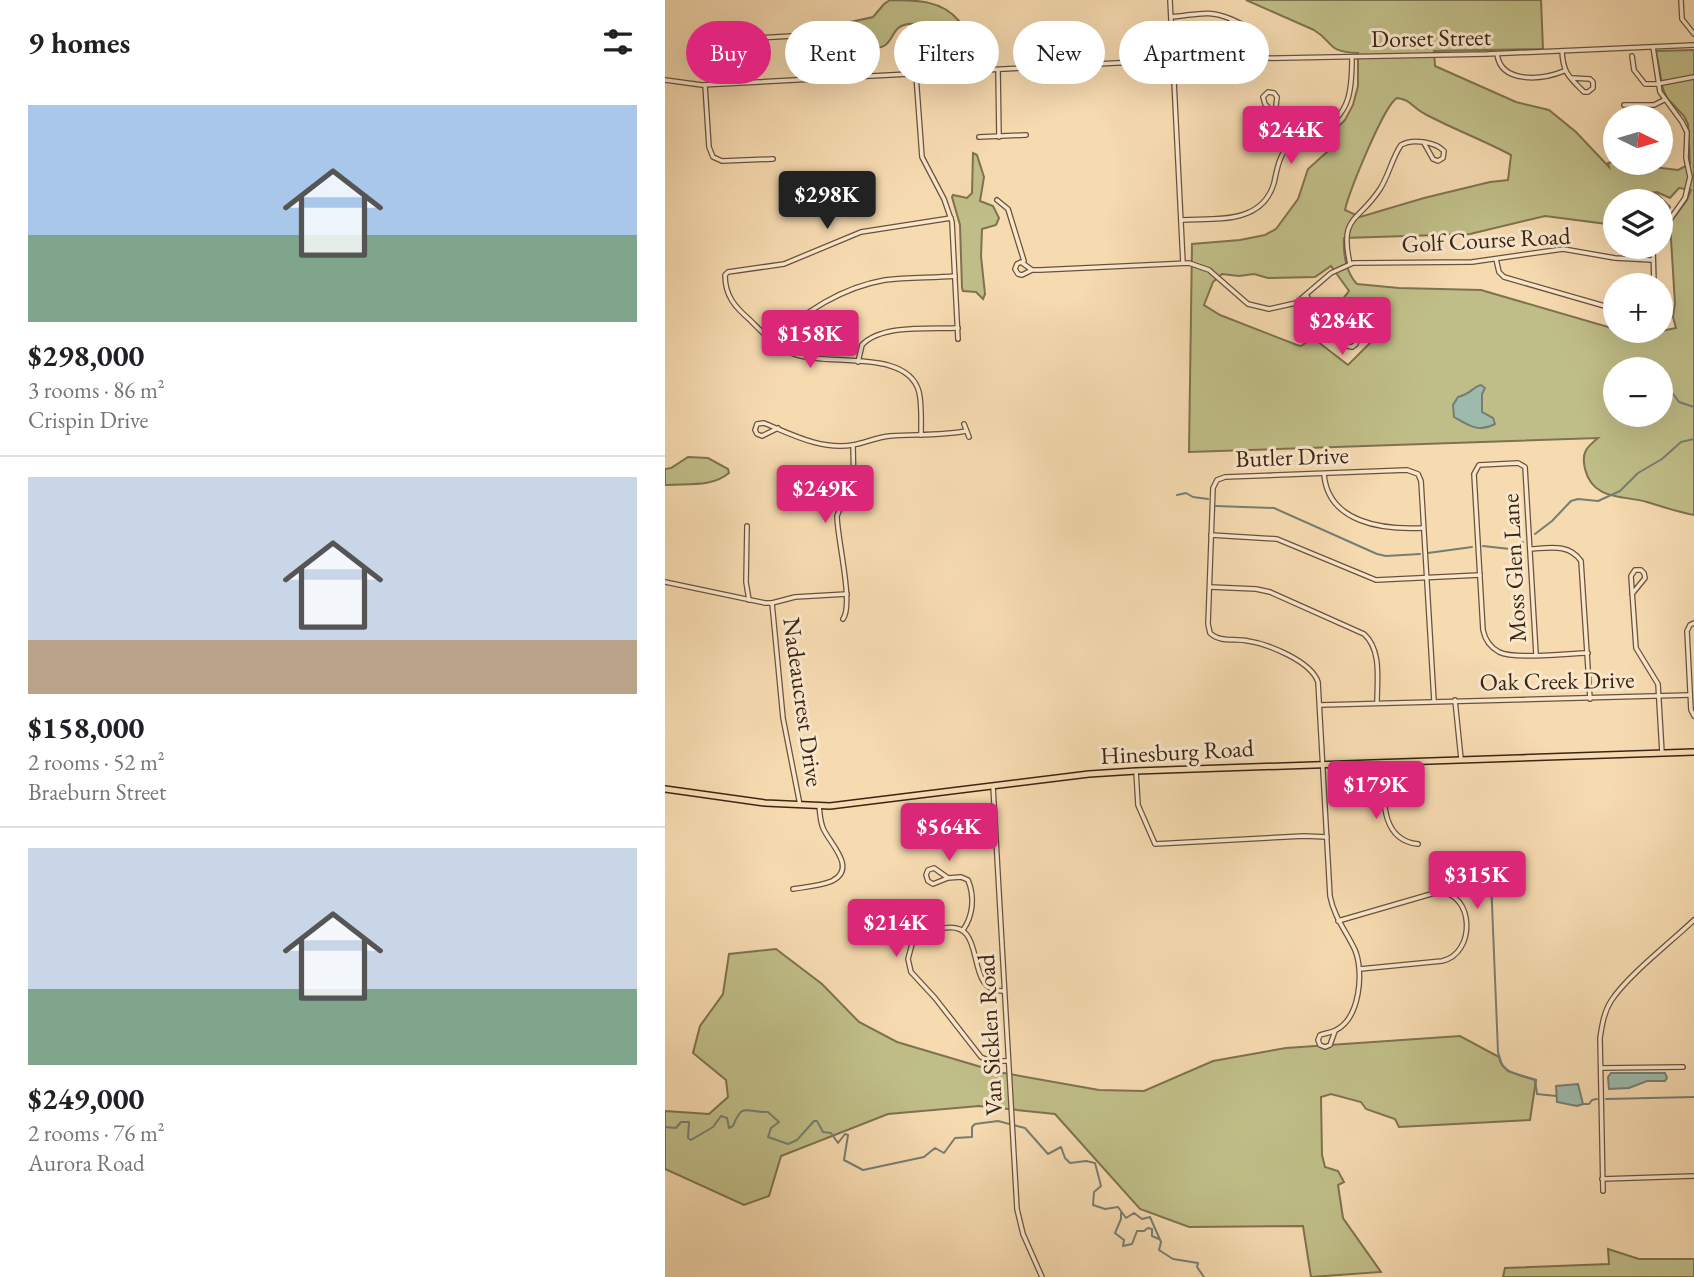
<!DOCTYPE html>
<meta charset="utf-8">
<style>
:root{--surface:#fff;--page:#f6f6f6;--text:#202124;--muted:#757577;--line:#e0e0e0;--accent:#db2777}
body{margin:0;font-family:"EB Garamond",serif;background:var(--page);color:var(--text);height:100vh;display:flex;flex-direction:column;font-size:26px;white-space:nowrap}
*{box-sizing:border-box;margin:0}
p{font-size:23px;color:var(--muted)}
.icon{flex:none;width:38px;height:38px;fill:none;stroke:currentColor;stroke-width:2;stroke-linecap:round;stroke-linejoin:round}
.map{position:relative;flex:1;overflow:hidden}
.side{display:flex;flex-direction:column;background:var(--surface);width:665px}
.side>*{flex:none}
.hud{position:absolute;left:21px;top:21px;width:665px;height:63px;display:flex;gap:14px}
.needle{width:46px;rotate:95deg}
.fabs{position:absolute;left:938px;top:105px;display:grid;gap:14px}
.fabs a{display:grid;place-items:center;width:70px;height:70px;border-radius:50%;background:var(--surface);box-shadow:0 7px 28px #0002;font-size:35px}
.price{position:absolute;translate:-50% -60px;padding:0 16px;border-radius:7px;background:var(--accent);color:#fff;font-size:23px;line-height:46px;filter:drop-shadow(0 2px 4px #0008)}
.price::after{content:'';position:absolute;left:50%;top:42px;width:21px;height:16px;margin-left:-10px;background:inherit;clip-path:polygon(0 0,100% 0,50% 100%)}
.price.on{background:#222;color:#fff}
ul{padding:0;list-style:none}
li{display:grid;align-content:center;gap:14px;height:371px;padding:0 28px}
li+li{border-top:2px solid var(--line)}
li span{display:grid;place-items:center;height:217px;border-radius:0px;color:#555}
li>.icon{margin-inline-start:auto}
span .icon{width:126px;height:126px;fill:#fffc;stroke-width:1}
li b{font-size:30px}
h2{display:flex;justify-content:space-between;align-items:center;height:84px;padding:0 28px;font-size:30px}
.chip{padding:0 24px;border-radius:32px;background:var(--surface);box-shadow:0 7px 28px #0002;font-size:24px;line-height:63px}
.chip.on{background:var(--accent);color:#fff}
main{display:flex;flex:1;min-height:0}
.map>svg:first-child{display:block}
.green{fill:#c0be88;stroke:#7e724f;stroke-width:2;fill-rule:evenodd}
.water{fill:#9dbaad;stroke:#767e71;stroke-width:2}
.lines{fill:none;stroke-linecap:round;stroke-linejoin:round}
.stream{stroke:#767e71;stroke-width:2}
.minor-casing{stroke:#6a523c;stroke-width:6}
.major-casing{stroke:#3b2516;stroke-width:8}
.minor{stroke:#f9e7cc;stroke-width:3.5}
.major{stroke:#f6dab0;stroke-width:5}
.labels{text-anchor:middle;stroke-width:6;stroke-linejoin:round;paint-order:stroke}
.street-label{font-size:24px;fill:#3b2516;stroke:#f9e7cc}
</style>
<main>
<section class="side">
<h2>9 homes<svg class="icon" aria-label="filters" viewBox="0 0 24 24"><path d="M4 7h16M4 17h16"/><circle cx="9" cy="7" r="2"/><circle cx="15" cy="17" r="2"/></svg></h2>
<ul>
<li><span style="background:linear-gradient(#a9c7e8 60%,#7fa58c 0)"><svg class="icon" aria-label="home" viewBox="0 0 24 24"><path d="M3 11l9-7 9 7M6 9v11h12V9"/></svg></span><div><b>$298,000</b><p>3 rooms · 86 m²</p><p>Crispin Drive</p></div></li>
<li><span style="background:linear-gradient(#c9d6e8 75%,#b9a48a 0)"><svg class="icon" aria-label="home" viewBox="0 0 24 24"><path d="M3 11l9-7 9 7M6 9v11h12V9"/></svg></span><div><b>$158,000</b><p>2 rooms · 52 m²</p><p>Braeburn Street</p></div></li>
<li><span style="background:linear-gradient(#c9d6e8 65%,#7fa58c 0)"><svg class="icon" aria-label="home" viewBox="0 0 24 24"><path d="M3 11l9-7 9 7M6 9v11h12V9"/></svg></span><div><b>$249,000</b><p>2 rooms · 76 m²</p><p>Aurora Road</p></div></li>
</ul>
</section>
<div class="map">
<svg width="1029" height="1277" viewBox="0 0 1029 1277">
<rect width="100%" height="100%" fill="#f6dab0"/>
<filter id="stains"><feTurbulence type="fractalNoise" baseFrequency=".00286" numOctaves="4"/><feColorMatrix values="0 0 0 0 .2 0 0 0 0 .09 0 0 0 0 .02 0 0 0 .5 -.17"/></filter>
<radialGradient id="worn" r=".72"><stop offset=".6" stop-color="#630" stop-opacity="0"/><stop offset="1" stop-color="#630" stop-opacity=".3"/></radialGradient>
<!-- green -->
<g class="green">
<path d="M225 0C251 0 277 0 294 21L292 25C277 31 259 22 243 24 226 27 230 39 219 46 210 51 168 48 158 44 153 43 153 41 151 36L158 28 208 17 219 4Z"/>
<path d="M581 0H876L878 49 769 51 770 66 851 102 884 110 911 132 944 167 943 163 947 162 1013 170 1025 164 1023 124 1019 116 1002 98 998 89 991 51 1029 50V515C1013 512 998 507 982 502 958 495 928 501 920 469 916 452 922 447 933 438L524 452 527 244 575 240 600 235 611 229 633 199 643 169 662 152 665 135 680 120 688 105 693 86V53C661 52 670 43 649 30ZM732 98C745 99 749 109 760 114 788 129 818 140 846 155L843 180 825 182 759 198 695 217 680 210C684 192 719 105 732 98ZM1014 188 1026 190 1022 200 1005 223 1010 304 1008 317 1011 328 996 331H950V329L816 290 734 288 692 284C681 273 678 253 679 238L805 234 880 216 950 225V201H996V223L1005 207 992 194 982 193 992 192 1005 198ZM666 266 684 291 673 305 707 335 706 342 683 365 648 338 636 346 632 345 555 315 539 305 548 282 557 274 574 276 589 274 603 278 650 277ZM950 369H996V415H950Z"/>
<path d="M308 153 312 155 319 177 315 201 328 206 334 218 331 225 317 229 316 256 320 294 318 299 311 292 298 291 297 288 295 225 287 197 288 195 302 198 307 193Z"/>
<path d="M23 457 43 458 63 469 64 473C46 488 22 483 0 485V469L6 468Z"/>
<path d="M111 949 157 984 194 1022 232 1042 333 1072 434 1090 479 1091 548 1061 621 1048 795 1036 834 1057C837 1074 856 1075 871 1080L865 1120 734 1127 730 1119 701 1109 696 1102 666 1094 656 1097 657 1155 660 1167 673 1171 679 1182 673 1185 678 1218 716 1272 646 1277 638 1226 524 1227 475 1209 390 1114 314 1106 223 1114 116 1156 104 1196 79 1205 0 1169V1111L44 1114 63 1097 61 1080 28 1053 35 1026 58 994 64 954Z"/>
<path d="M943 1249 974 1259H1029V1277H838L840 1268 944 1264Z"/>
</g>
<!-- water -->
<g class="water">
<path d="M816 385 820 388 817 394V412L828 418 830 424C813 433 803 425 789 417L788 405 793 397C806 394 809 386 816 385Z"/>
<path d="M946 1073H1000L1002 1078 1000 1081H982L964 1088 944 1089 943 1077Z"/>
<path d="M913 1084 918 1104 912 1106 892 1102 891 1086Z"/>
</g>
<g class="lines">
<!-- stream -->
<g class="stream">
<path d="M996 387 1006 391 1014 402 1029 407"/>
<path d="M512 495 521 493 528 497 543 499"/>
<path d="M551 506 609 508 712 554 721 556 755 554"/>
<path d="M870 534 887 521 906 501 913 499 933 501 955 491 973 473 997 459 1016 442 1029 439"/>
<path d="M818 546 845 549 858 542"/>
<path d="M763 553 807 547"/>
<path d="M825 855 833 1052 837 1065 843 1071 870 1080 872 1094 891 1096"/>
<path d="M941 1099 1029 1097"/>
<path d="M919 1104H924L927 1100 932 1099"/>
<path d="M0 1127 11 1128 16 1122H24L23 1138 26 1140 48 1127 56 1116 62 1118 64 1128 68 1126C78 1101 81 1113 103 1112L114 1122 106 1128 103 1137 123 1144 132 1140 149 1121H152L158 1132 166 1133 173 1143 180 1134 183 1135 179 1160 198 1170 259 1157 270 1148 279 1153 290 1138 307 1137V1127L310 1124 333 1121 360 1128 383 1154 396 1147 400 1158 405 1163 421 1161 430 1163 436 1186 429 1192 428 1205 440 1209 453 1207 461 1218 469 1213 477 1219 485 1217 496 1242 494 1250 508 1259 533 1263 532 1267 539 1277"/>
<path d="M456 1213V1219L450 1233 459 1240 458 1246 467 1244 472 1231H479L483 1228 487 1229V1236L494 1239"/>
</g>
<!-- minor casing -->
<g class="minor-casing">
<g id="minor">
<path d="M505 0 518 263"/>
<path d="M1016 0 1017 19 1029 34"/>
<path d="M506 17C531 15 543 9 566 19L570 35 579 37 582 33 581 26 566 19"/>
<path d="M988 47 995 92 1017 122 1022 132 1021 158 1025 177 1020 198 996 232"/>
<path d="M897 51C898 73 904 77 919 92H923L928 88V82L925 79 907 78"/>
<path d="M832 54C836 84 877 80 899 71"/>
<path d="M967 56 969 70 980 84H992L1029 77"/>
<path d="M333 70 334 137"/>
<path d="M251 75 257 157 279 199 287 222 293 339"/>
<path d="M0 80 37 85 509 60 822 54 1029 45"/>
<path d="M79 82V51L83 43 92 38 127 36"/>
<path d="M40 85 44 147 48 157 57 161 108 159"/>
<path d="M959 105H989L999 100"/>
<path d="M610 115 612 97 609 93 603 92 598 97 600 104 632 139"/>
<path d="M314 137 361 135"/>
<path d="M332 200 343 209 359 261"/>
<path d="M517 220C550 218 597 225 609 183 612 169 614 155 625 144 633 137 644 134 654 130 686 116 687 88 687 57"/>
<path d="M988 247 989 285"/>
<path d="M831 259 834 272 839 277 950 309"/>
<path d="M685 264C674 215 693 223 715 189 724 175 727 158 736 145 748 138 770 142 779 151L778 158 773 161 768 159 759 143"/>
<path d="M367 270 357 275 353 274 350 269 352 264 356 262 367 270H375L524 263 544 270 583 304 604 309 631 303 666 273 688 263 807 262 898 249 950 258 987 260"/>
<path d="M642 296 655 319 678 336 682 346 687 347 691 344 692 339 688 334 678 336"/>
<path d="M109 343C136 312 179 287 220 280 243 277 267 278 290 276"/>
<path d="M193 362 197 345C216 324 266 329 293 328"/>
<path d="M299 424 304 437"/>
<path d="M113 428 97 436 92 434 90 430 92 424 99 423C128 435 156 450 188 445 200 443 212 437 225 436 250 434 275 436 301 431"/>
<path d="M256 435C256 421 257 405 254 392 243 349 166 366 132 355 113 350 99 334 85 320 70 307 60 296 60 275L63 272 119 264 196 232 286 218"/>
<path d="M659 474C663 523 718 530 758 528"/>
<path d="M82 526 81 582 84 600"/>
<path d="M546 535 612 539 711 580 815 575"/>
<path d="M865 549C884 548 904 543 916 561L925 699"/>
<path d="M0 582 100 603H107L130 597 182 594"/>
<path d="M545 587 591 589 605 592 699 634C717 650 712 680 712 703"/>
<path d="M967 594 980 578 979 573 976 570H970L966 576 971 648 993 684 997 753"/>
<path d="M107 603 118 718 135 805"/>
<path d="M178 619C189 604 172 538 172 516L176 506 189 492 188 445"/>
<path d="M1029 623 1025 625 1022 631 1026 710 1029 716"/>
<path d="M871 654 860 467 853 463 814 465 809 474 818 630C820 640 825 647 834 652 850 660 903 653 923 653"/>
<path d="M790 700 796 759"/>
<path d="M655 705 1025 695"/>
<path d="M718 762C719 793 713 840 753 844"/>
<path d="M471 771 473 805 490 844 639 836 662 837"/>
<path d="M328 786 352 1209 358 1234 377 1277"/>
<path d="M283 878 268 884 263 881 261 875 263 870 269 868 283 878 296 877 303 880C310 897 308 916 298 930"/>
<path d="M128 889C140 887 155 886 167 881 193 868 164 843 158 828 155 821 155 813 154 806"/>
<path d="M235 918 255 936"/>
<path d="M673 921 773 892C810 892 811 954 777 961L695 969"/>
<path d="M339 991C295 993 327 916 275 929 264 932 255 934 247 944L243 959 246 972 270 998 316 1057 325 1061H343"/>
<path d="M670 1031 665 1045 660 1047 655 1045 653 1040 655 1035C660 1033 666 1033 671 1030 695 1018 699 972 690 950 681 931 669 917 665 896L653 682C646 661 603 644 583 641 570 638 555 643 545 633L543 624 548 488 552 480 560 477 742 470 753 474 756 481 769 701"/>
<path d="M936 1068 1018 1067"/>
<path d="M937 1179 1029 1176"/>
<path d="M938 1191 935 1038C937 1025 939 1012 946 1001 962 976 1006 942 1029 920"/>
</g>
</g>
<!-- major casing -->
<g class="major-casing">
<path id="major" d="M0 789 100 803 165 806 424 774 471 771 1029 752"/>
</g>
<!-- minor -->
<use href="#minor" class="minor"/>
<!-- major -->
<use href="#major" class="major"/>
</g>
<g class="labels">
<!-- street labels -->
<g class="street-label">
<text transform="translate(766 38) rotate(-1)" y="8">Dorset Street</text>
<text transform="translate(821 240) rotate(-3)" y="8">Golf Course Road</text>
<text transform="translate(627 457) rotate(-2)" y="8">Butler Drive</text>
<text transform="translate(849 568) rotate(-93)" y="8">Moss Glen Lane</text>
<text transform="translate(892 681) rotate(-1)" y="8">Oak Creek Drive</text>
<text transform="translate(138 702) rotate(82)" y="8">Nadeaucrest Drive</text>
<text transform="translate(512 752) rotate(-3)" y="8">Hinesburg Road</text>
<text transform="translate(325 1035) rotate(-93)" y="8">Van Sicklen Road</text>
</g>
</g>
<rect width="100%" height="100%" filter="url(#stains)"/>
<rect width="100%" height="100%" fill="url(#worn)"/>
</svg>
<div class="fabs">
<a><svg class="needle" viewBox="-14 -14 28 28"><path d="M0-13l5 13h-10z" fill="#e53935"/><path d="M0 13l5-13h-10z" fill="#757577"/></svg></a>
<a><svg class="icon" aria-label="layers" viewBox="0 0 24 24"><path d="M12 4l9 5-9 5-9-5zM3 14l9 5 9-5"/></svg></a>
<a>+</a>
<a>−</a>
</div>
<b class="price" style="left:626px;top:166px">$244K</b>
<b class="price on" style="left:162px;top:231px">$298K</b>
<b class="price" style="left:677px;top:357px">$284K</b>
<b class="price" style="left:145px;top:370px">$158K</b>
<b class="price" style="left:160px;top:525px">$249K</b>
<b class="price" style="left:711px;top:821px">$179K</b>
<b class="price" style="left:284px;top:863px">$564K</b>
<b class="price" style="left:812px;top:911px">$315K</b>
<b class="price" style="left:231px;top:959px">$214K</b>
<div class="hud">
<a class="chip on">Buy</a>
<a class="chip">Rent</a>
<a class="chip">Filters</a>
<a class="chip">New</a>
<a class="chip">Apartment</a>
</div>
</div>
</main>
